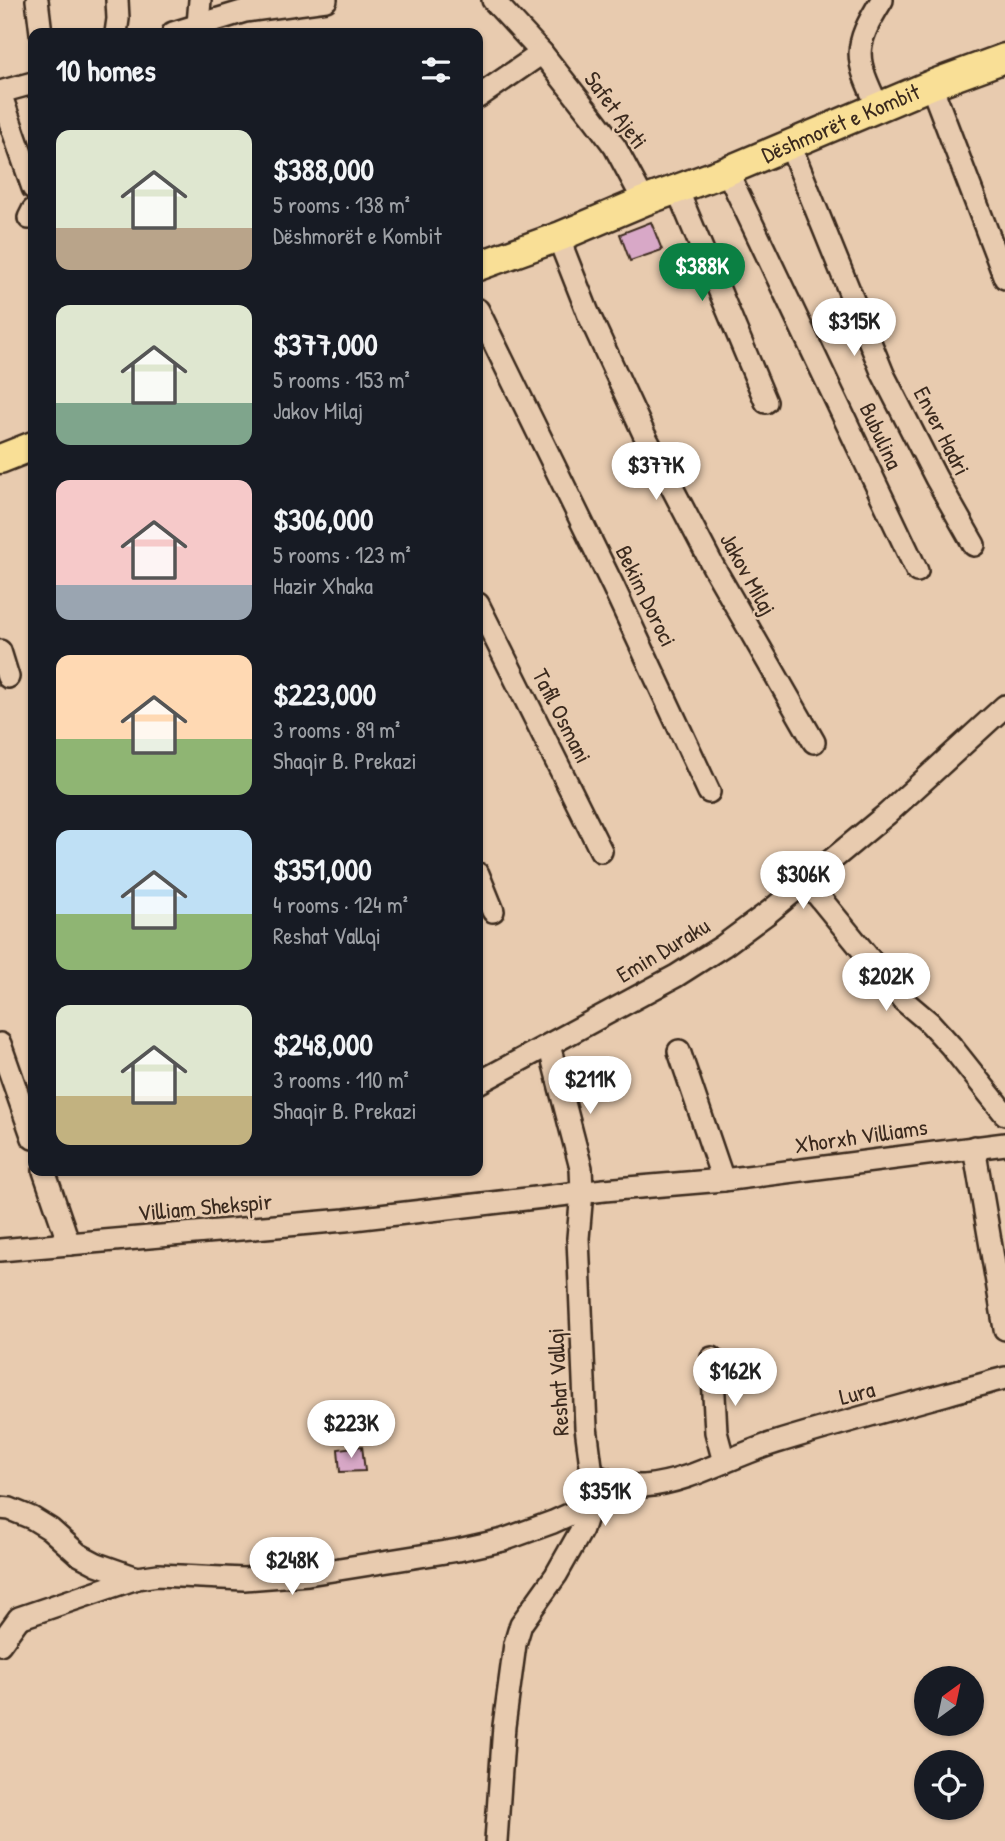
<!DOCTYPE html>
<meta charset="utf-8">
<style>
:root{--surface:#171b24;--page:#242831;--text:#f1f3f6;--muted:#9ea1a6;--accent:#0b8043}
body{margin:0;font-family:"Patrick Hand",sans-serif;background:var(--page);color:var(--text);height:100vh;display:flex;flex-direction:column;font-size:26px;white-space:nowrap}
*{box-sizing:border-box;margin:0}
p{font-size:23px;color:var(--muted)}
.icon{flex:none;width:38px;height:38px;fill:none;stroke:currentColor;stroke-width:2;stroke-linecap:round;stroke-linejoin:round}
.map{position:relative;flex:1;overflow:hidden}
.details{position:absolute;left:28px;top:28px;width:455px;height:1148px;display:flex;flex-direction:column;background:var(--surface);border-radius:14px;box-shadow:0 2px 5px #0004}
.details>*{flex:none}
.needle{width:46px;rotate:33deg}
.fabs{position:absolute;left:914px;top:1666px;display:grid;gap:14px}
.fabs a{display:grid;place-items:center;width:70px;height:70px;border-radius:50%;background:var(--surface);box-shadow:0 2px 5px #0004;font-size:35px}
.price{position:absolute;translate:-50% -60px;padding:0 16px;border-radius:24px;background:#fff;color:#222;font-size:23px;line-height:46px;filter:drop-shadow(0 2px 4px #0008)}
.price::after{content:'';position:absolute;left:50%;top:42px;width:21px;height:16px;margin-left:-10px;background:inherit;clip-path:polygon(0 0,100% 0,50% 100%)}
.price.current{background:var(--accent);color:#fff}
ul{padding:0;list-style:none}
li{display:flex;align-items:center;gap:21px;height:175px;padding:0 28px}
li span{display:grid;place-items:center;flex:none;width:196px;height:140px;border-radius:14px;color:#555}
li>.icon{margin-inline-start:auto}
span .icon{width:84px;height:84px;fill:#fffc;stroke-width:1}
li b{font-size:30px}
h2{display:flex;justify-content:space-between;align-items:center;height:84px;padding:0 28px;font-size:30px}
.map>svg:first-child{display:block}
.building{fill:#d8a8c7;stroke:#3b2a1e;stroke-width:2}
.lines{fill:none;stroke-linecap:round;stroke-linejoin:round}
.minor-casing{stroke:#3b2a1e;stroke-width:26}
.major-casing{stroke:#3b2a1e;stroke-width:33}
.minor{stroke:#e8cbaf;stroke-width:21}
.major{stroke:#f9df96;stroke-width:28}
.labels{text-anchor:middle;stroke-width:5;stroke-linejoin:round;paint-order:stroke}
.street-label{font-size:23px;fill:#3b2a1e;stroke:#e8cbaf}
</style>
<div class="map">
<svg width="1005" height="1841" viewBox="0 0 1005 1841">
<rect width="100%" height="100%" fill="#e8cbaf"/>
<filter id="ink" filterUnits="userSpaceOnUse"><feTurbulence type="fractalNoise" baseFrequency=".0143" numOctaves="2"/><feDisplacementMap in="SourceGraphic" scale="14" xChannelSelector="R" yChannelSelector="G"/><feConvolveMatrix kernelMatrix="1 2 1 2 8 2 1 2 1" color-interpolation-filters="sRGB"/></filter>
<g filter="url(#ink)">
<!-- building -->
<g class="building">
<path d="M651 222 662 250 630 261 620 234Z"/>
<path d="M362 1446 365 1471 340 1472 338 1449Z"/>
</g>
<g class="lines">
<!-- minor casing -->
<g class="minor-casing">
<g id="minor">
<path d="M37 0 41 33"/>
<path d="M493 0 542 53 594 119 615 147 644 201"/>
<path d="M198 25 200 0"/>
<path d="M116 33 118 19 117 0"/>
<path d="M173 33 245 11 326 0"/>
<path d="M931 85 1005 278"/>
<path d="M0 92 33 83"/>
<path d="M0 93 33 188"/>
<path d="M478 97 542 53"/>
<path d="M878 107C855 58 852 48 882 0"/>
<path d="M790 145 883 374 936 478 974 545"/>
<path d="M727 171 917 571"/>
<path d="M677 189 766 402"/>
<path d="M29 218 33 210"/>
<path d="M561 236 564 252 588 313 644 434 713 566 814 742"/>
<path d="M478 310 613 586 709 792"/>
<path d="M478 604 601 851"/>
<path d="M0 651 8 677"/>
<path d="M478 874 493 911"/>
<path d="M806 881 904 1001 930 1023 951 1046 1005 1114"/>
<path d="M0 1044 33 1138"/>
<path d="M679 1051 723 1180"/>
<path d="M478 1083 676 976 723 946 769 912 887 814 1005 706"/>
<path d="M974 1147 1005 1329"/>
<path d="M44 1171 69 1244"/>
<path d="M0 1250 345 1220 604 1190 723 1180 1005 1144"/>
<path d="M712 1358 716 1432 724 1462"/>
<path d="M592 1474C609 1482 626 1487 644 1486 691 1482 733 1455 777 1442 852 1419 929 1399 1005 1378"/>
<path d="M0 1508 10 1509 32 1518 50 1529 78 1554 97 1564 137 1578 158 1575 244 1579 308 1574 458 1550 503 1540 553 1522 588 1506"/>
<path d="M0 1644 19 1618 137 1578"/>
<path d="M496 1841 504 1726 515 1644 521 1624 556 1575 582 1529 586 1517 592 1474 586 1427 578 1238 582 1192 581 1168 549 1045"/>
</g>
</g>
<!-- major casing -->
<g class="major-casing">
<g id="major">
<path id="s1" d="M478 266 561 236 644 201 727 171 931 85 1005 58"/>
<path d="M0 459 33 446"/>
</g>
</g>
<!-- minor -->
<use href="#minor" class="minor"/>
<!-- major -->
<use href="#major" class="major"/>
</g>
</g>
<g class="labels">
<!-- street labels -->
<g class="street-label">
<text transform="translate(616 110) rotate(54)" y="8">Safet Ajeti</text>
<text dy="8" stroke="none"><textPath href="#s1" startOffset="390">Dëshmorët e Kombit</textPath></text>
<text transform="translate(942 431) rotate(63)" y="8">Enver Hadri</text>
<text transform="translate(881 436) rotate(65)" y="8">Bubulina</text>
<text transform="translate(748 574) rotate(61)" y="8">Jakov Milaj</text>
<text transform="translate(646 596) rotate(64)" y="8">Bekim Doroci</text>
<text transform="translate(562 716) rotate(63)" y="8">Tafil Osmani</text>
<text transform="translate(663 950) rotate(-31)" y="8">Emin Duraku</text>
<text transform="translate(861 1136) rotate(-8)" y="8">Xhorxh Villiams</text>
<text transform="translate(205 1207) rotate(-5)" y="8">Villiam Shekspir</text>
<text transform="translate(558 1382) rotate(-93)" y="8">Reshat Vallqi</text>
<text transform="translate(857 1393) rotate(-15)" y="8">Lura</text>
</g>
</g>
</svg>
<div class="fabs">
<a><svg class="needle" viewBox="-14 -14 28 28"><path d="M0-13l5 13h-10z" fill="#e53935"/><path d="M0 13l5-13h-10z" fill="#9ea1a6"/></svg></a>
<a><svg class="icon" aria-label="locate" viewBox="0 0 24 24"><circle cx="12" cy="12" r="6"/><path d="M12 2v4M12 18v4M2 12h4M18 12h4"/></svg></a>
</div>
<b class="price current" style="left:702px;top:303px">$388K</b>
<b class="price" style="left:854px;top:358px">$315K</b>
<b class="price" style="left:656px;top:502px">$377K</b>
<b class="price" style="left:803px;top:911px">$306K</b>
<b class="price" style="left:886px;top:1013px">$202K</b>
<b class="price" style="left:590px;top:1116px">$211K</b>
<b class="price" style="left:735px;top:1408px">$162K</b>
<b class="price" style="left:351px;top:1460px">$223K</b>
<b class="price" style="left:605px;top:1528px">$351K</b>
<b class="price" style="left:292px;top:1597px">$248K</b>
<section class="details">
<h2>10 homes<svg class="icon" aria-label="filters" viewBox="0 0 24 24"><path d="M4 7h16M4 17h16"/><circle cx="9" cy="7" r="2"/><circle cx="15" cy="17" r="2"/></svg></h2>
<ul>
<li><span style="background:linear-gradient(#dfe7d0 70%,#b9a48a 0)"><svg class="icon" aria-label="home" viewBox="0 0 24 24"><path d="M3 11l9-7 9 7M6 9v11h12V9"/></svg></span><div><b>$388,000</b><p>5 rooms · 138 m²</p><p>Dëshmorët e Kombit</p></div></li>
<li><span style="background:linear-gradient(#dfe7d0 70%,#7fa58c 0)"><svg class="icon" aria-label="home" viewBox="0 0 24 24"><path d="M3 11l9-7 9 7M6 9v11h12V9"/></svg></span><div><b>$377,000</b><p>5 rooms · 153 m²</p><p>Jakov Milaj</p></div></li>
<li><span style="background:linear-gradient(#f6c9c9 75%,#9aa5b1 0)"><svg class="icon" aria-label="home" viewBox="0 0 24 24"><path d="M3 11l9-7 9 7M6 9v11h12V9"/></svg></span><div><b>$306,000</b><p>5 rooms · 123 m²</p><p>Hazir Xhaka</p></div></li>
<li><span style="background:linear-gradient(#ffd9b3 60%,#8fb573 0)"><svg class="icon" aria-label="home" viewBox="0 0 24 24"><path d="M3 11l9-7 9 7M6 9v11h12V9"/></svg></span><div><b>$223,000</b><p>3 rooms · 89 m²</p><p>Shaqir B. Prekazi</p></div></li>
<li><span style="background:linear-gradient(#bfe0f5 60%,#8fb573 0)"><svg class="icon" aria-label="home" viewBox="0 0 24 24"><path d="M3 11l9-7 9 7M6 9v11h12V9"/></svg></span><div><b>$351,000</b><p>4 rooms · 124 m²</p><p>Reshat Vallqi</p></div></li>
<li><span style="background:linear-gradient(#dfe7d0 65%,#c2b280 0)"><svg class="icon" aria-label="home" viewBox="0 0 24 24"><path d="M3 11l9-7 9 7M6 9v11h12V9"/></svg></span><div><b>$248,000</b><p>3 rooms · 110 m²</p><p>Shaqir B. Prekazi</p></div></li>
</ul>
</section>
</div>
